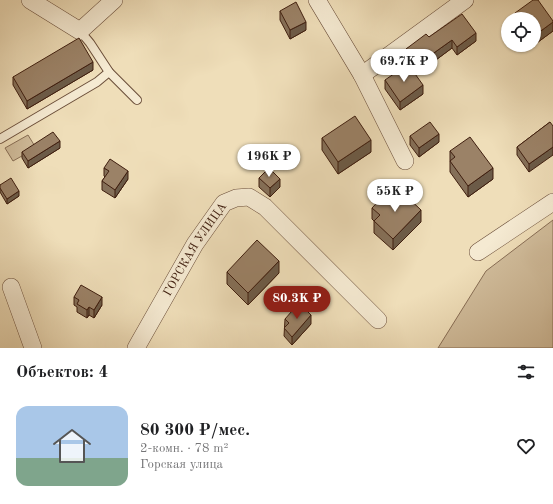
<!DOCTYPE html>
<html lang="ru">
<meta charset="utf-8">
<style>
:root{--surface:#fff;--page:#f6f6f6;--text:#202124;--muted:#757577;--line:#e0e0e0;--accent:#8f2418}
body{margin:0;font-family:"Old Standard TT",serif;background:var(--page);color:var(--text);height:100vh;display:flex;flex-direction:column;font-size:15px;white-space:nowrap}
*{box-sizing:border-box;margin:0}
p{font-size:13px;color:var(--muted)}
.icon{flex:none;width:22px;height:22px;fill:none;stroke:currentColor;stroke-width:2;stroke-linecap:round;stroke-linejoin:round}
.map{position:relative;height:348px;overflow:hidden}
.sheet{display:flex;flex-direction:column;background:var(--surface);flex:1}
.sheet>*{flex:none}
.controls{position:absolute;left:501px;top:12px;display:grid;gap:8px}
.controls a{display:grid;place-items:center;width:40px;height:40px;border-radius:50%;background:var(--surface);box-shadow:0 1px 3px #0004;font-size:20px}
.price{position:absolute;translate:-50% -34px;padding:0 9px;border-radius:14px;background:#fff;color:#222;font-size:13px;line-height:26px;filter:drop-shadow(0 1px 2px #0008)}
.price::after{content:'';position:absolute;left:50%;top:24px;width:12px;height:9px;margin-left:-6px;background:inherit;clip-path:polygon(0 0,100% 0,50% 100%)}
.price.selected{background:var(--accent);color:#fff}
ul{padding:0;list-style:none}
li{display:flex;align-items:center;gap:12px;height:100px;padding:0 16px}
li+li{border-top:1px solid var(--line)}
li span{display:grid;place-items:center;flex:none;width:112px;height:80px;border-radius:12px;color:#555}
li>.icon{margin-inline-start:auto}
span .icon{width:48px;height:48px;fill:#fffc;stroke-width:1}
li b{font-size:17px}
h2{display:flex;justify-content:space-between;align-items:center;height:48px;padding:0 16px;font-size:17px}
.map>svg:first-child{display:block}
.green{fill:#d1bd9c;stroke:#886e56}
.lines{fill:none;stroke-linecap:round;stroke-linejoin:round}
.service-casing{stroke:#6b4e3a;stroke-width:10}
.minor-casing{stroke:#6b4e3a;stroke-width:18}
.service{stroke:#f5ead2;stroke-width:8}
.minor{stroke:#f5ead2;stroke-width:17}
.wall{fill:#857059;stroke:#3f1e0f}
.shaded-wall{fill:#6c5b48;stroke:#3f1e0f}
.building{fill:#9b8267;stroke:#3f1e0f}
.labels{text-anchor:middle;stroke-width:4;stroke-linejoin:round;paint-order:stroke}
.street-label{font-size:12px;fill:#3f1e0f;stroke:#f5ead2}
</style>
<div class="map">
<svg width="553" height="348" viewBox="0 0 553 348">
<rect width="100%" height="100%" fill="#efdeb9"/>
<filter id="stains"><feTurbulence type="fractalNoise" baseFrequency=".005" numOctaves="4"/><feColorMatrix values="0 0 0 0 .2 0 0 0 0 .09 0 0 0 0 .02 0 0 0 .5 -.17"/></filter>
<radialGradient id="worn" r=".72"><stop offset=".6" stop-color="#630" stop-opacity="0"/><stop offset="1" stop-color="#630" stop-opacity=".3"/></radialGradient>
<!-- green -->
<g class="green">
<path d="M28 135 36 148 13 161 5 148Z"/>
<path d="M553 220V348H438L486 271Z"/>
</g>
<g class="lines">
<!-- service casing -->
<g class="service-casing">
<g id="service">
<path d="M80 31 90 43 109 72 137 100"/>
<path d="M0 139 97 82 109 72"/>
</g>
</g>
<!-- minor casing -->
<g class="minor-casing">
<g id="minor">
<path d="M30 0 80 31 114 0"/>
<path d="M317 0 362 75 405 161"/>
<path d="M362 75 465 0"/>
<path d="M478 252 553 202"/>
<path d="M11 287 33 348"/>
<path id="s1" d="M136 348 195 244 224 203 236 198 249 197 265 207 378 320"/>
</g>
</g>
<!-- service -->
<use href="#service" class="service"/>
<!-- minor -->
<use href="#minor" class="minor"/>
</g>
<!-- wall -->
<g class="wall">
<path d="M280 11 306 30 290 39 280 20Z"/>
<path d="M515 13 553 21V31L534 45V19H515Z"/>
<path d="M429 37 476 41 457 55 452 48 417 74 406 57V49Z"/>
<path d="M93 70 27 109 13 85V77Z"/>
<path d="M385 80 423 94 400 110 385 89Z"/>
<path d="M550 122 529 172 517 155V147Z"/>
<path d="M410 136 439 142 419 157 410 145Z"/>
<path d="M322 138 371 152 338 174 322 150Z"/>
<path d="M60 148 28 168 22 158V152Z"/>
<path d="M450 151 493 179 468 197 450 172Z"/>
<path d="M104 168 128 179 115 198 102 190V181L105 177 104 176Z"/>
<path d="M259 178 280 187 270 197 259 187Z"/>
<path d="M0 185 19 196 7 204 0 192Z"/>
<path d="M372 208 421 222 393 250 374 233V221L372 219Z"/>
<path d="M227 272 279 273 248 305 227 284Z"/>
<path d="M74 297 102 305 94 318 89 315 87 318 77 312V307L74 305Z"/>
<path d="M285 319 311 324 292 345 284 336Z"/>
</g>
<!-- shaded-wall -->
<g class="shaded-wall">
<path d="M306 22V30L290 39V30Z"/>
<path d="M553 22V31L534 45V36Z"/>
<path d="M476 33V41L457 55V47Z"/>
<path d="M452 40V48L417 74V65Z"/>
<path d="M93 62V70L27 109V101Z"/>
<path d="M423 85V94L400 110V102Z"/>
<path d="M439 134V142L419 157V148Z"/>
<path d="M371 140V152L338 174V162Z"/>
<path d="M60 141V148L28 168V161Z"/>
<path d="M553 147V155L529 172V164Z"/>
<path d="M493 168V179L468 197V186Z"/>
<path d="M128 171V179L115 198V190Z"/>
<path d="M280 179V187L270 197V188Z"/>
<path d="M19 191V196L7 204V199Z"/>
<path d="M421 210V222L393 250V239Z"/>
<path d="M279 261V273L248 305V293Z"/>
<path d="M102 297V305L94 318V310Z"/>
<path d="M89 307V315L87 318V310Z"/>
<path d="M311 315V324L292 345V337Z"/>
</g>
<!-- building -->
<g class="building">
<path d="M533 0H538L553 21V22L534 36V19H520L515 13Z"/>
<path d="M296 2 306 22 290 30 280 11Z"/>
<path d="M462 14 476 33 457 47 452 40 417 65 406 49 426 34 429 37Z"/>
<path d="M79 38 93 62 27 101 13 77Z"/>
<path d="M408 64 423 85 400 102 385 80Z"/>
<path d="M355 116 371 140 338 162 322 138Z"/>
<path d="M430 122 439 134 419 148 410 136Z"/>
<path d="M550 122 553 126V147L529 164 517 147Z"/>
<path d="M53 132 60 141 28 161 22 152Z"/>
<path d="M470 137 493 168 468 186 450 161 455 157 450 151Z"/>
<path d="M110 159 128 171 115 190 102 181 109 171 104 168Z"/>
<path d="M269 168 280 179 270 188 259 178Z"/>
<path d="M11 178 19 191 7 199 0 188V185Z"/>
<path d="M389 190 396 198 402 192 421 210 393 239 374 221 380 215 372 208Z"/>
<path d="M257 240 279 261 248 293 227 272Z"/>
<path d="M81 285 102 297 94 310 89 307 87 310 77 304 79 300 74 297Z"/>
<path d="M299 303 311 315 292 337 284 328 289 323 285 319Z"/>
</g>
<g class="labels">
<!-- street labels -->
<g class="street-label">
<text dy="4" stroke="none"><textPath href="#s1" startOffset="115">ГОРСКАЯ УЛИЦА</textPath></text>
</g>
</g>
<rect width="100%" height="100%" filter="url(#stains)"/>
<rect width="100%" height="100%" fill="url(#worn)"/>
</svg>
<div class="controls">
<a><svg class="icon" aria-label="locate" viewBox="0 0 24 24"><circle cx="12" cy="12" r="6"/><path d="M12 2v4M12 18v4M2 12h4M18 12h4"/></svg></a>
</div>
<b class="price" style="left:404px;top:83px">69.7K ₽</b>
<b class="price" style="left:269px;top:178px">196K ₽</b>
<b class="price" style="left:395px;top:213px">55K ₽</b>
<b class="price selected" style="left:297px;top:320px">80.3K ₽</b>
</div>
<section class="sheet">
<h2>Объектов: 4<svg class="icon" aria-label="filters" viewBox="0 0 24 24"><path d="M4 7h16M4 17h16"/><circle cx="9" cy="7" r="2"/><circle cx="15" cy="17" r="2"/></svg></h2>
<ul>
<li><span style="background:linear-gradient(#a9c7e8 65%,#7fa58c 0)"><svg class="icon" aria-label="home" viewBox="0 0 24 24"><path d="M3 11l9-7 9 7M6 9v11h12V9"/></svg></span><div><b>80 300 ₽/мес.</b><p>2-комн. · 78 m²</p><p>Горская улица</p></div><svg class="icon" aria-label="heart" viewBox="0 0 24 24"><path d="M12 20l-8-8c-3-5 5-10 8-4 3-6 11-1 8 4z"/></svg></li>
</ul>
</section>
